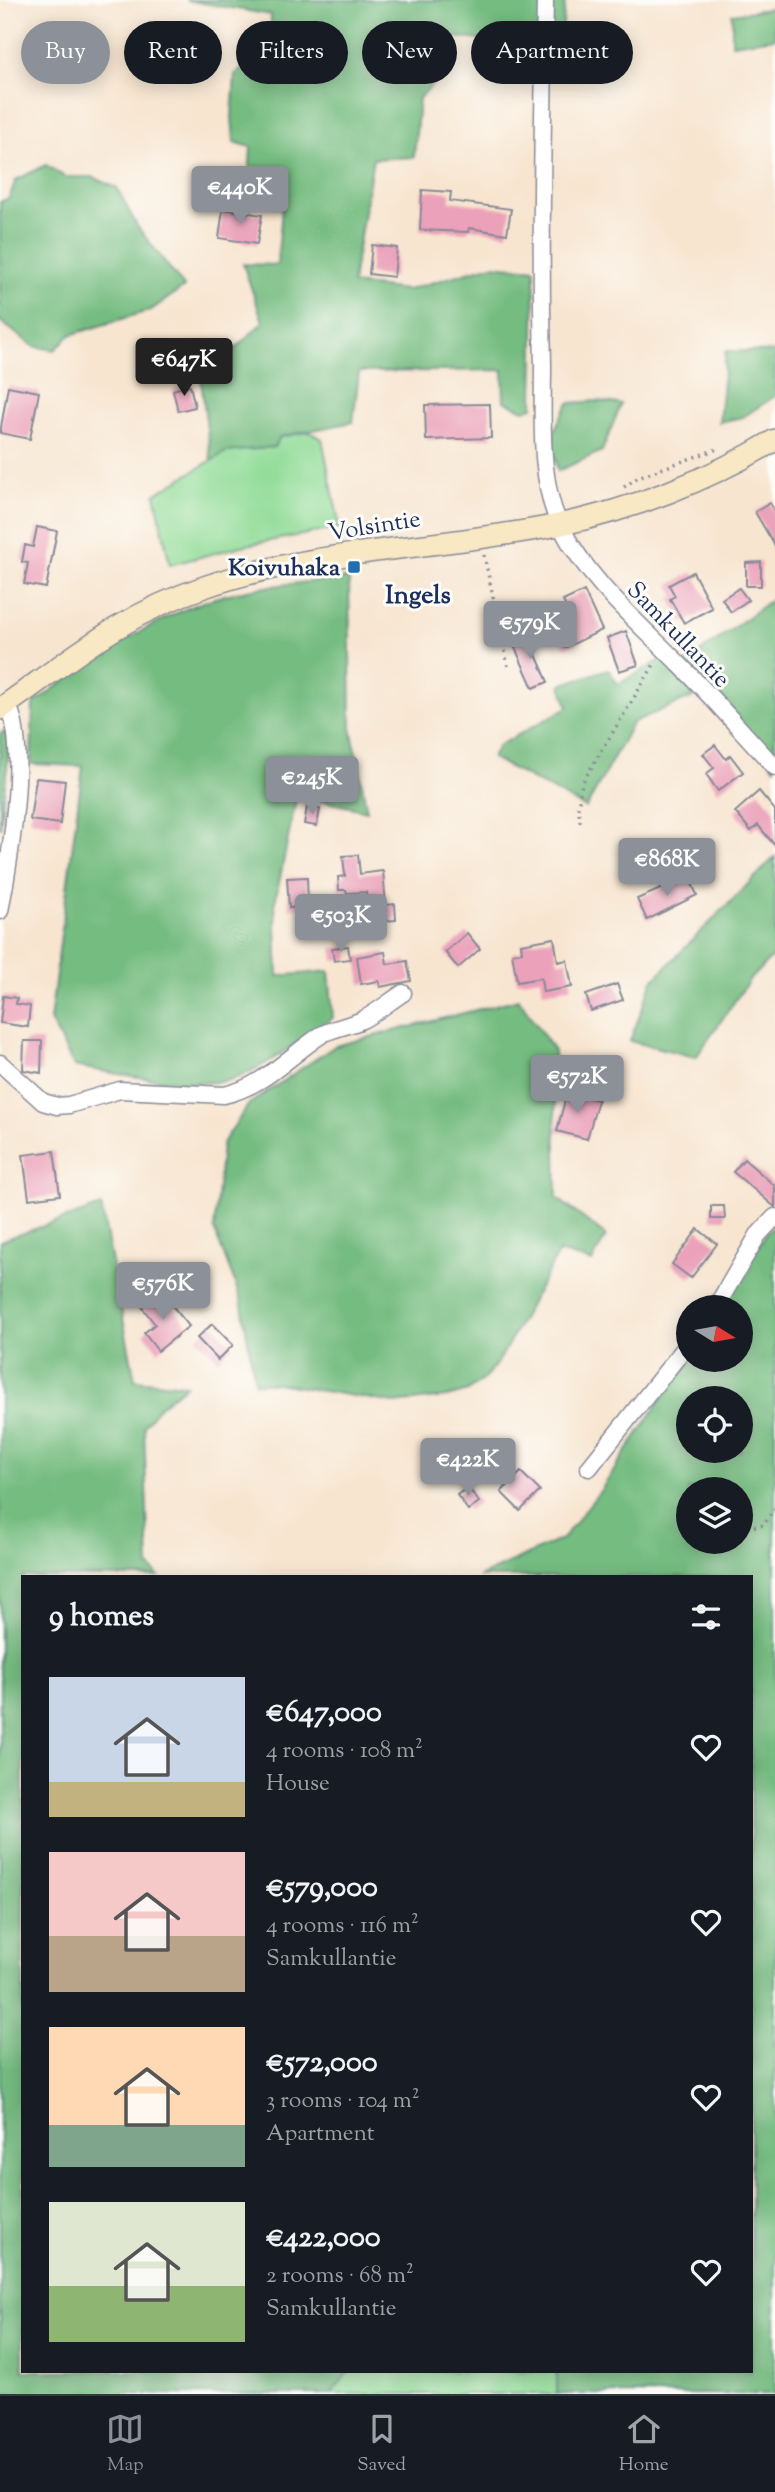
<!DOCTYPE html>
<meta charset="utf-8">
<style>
:root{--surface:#171b24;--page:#20242c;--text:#f1f3f6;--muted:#9ea1a6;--line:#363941;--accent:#8c9099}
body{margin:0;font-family:"Sorts Mill Goudy",serif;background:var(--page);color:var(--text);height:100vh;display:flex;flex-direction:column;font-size:26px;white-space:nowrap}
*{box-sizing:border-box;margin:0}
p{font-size:23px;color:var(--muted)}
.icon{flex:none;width:38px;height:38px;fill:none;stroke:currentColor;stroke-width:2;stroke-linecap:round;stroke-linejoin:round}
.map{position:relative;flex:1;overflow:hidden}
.panel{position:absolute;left:21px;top:1575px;width:732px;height:798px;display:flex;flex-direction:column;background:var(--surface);border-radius:0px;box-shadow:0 4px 18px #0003}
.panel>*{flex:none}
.banner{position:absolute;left:21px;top:21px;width:733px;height:63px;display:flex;gap:14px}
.needle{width:46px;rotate:101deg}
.tools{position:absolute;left:676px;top:1295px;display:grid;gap:14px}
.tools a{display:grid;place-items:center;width:77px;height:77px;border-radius:50%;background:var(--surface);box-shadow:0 4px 18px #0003;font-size:35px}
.price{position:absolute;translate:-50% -60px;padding:0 16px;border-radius:7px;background:var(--accent);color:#fff;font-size:23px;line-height:46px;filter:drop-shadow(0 2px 4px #0008)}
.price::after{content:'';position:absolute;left:50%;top:42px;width:21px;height:16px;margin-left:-10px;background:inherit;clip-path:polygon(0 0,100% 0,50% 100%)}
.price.selected{background:#222;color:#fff}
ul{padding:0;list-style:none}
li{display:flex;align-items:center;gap:21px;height:175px;padding:0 28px}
li span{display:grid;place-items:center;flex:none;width:196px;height:140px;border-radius:0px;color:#555}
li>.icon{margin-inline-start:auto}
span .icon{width:84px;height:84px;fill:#fffc;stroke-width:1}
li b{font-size:30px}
h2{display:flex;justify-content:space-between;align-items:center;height:84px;padding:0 28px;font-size:30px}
.chip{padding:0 24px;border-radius:32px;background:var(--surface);box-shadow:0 4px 18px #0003;font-size:24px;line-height:63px}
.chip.selected{background:var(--accent);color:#fff}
.tab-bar{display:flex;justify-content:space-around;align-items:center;height:98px;border-top:2px solid var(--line);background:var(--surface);font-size:19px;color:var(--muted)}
.tab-bar a{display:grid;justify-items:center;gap:4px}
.tab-bar .selected{color:var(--accent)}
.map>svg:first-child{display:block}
.green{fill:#91dc98;stroke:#56867b;stroke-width:2}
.forest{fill:#74bc80;stroke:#48766f;stroke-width:2;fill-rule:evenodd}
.building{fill:#eba1ba}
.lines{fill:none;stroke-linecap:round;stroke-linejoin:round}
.street-casing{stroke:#898a97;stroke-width:19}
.secondary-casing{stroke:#898a97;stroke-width:24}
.path{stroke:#898a97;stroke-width:3.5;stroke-dasharray:2 5;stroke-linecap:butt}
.street{stroke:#fff;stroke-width:16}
.secondary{stroke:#f8e8c3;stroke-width:21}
.poi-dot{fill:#1f6fb2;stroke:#fdfcf7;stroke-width:2.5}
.labels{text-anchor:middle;stroke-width:6;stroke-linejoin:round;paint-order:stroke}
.street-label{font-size:24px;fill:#1b2f5e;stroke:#fdfcf7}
.poi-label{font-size:24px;font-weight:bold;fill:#1b2f5e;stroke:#fdfcf7;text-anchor:end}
.neighbourhood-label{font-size:26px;font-weight:bold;fill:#1b2f5e;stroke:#fdfcf7}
</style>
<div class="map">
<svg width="775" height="2394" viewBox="0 0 775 2394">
<rect width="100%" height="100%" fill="#fdfcf7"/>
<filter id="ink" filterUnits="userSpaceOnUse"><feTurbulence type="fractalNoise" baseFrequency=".0143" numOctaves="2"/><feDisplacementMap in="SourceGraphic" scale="14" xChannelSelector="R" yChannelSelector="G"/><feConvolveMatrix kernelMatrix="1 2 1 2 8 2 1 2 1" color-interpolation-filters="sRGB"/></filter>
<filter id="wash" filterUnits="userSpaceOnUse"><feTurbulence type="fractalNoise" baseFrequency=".00686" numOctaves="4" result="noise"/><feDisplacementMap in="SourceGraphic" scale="28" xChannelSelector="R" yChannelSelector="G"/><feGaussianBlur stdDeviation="1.57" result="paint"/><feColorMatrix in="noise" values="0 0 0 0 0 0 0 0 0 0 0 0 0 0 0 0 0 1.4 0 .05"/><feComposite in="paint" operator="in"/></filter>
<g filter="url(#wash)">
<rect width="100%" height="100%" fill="#f7e5d0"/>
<!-- green -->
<g class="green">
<path d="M309 432 322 439 340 528 241 546 170 565 155 494 226 452 274 447 280 437Z"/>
<path d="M349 2371H557V2394H331Z"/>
</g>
<!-- forest -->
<g class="forest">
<path d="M186 0H565L561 49 455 37 451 67 419 98 414 157 373 159 352 284 407 290 492 265 535 269 533 407 524 410 504 401 503 370 359 372 353 422 280 437 274 447 226 452 211 461 199 364 231 353 263 322 243 264 277 265 282 208 248 199 251 147 234 142 232 117 235 75 270 44 271 15Z"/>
<path d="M775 8V38L732 44V14Z"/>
<path d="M46 165 65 177H93L117 188 137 226 184 287 151 310 70 335 55 350 33 346 0 321V202L9 198 16 180Z"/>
<path d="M726 351 775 352V396L743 417 719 422Z"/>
<path d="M597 401 621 404 602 451 558 471C550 440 551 431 569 403Z"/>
<path d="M349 578 351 727 367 811 297 795 275 902 278 976 329 971 333 1018C302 1038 270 1065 236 1078 203 1091 110 1073 74 1066L50 1020 83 766 31 764 33 704C89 662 168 606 238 592 274 584 312 582 349 578Z"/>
<path d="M775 597V767L705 692 633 722 586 808 492 758 498 746 568 707 561 685 608 669 618 684 670 655 682 666Z"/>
<path d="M5 731 9 750 0 828V733Z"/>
<path d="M775 857V954L750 979 696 1057 630 1041 653 980Z"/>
<path d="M519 999 554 1051 557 1198 606 1236 592 1262 559 1252 500 1359 486 1377 468 1391 447 1397 394 1403 276 1383H255L241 1299 214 1229 222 1144 249 1104 335 1046Z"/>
<path d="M101 1206 135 1380 186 1385 160 1406 144 1426 149 1566 159 1577H23V2371H349L331 2394H0V1241Z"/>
<path d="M775 1224V2394H557V2371H751V1577H479L562 1539 601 1490 688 1359 740 1360V1307H722L766 1233ZM688 1398H740V1451H688ZM688 1489H740V1542H688Z"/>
</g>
<g id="blocks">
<!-- building -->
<g class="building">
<path d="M422 190 451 192 450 201 511 209 507 234 469 228 468 232 420 230Z"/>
<path d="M223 209 262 215 257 244 219 238Z"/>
<path d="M372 245 397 248 394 277 369 274Z"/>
<path d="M190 385 195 407 178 411 173 390Z"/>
<path d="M8 386 39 392 30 439 0 433Z"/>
<path d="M490 404 491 438 426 440 425 405Z"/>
<path d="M770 503 775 512V546L755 512Z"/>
<path d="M37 527 57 531 46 588 24 584 28 563 22 562 25 545 33 547Z"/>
<path d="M761 562V586H746V563Z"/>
<path d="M693 572 712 608 684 623 670 599 675 596 669 585Z"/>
<path d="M739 588 748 600 731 612 722 599Z"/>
<path d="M584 591 602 630 565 648 556 628 572 620 563 601Z"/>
<path d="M626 631 638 665 619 671 607 638Z"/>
<path d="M527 634 548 682 533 688 512 641Z"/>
<path d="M715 745 726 759 730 755 743 772 718 791 706 774 714 768 703 754Z"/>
<path d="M36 778 65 781 60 824 30 820Z"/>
<path d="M759 791 775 810V846L758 825 751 831 735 812Z"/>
<path d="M307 807 320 809 317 826 304 824Z"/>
<path d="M358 855 360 874 383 871 386 905 395 904 396 920 368 922 366 892 347 893 346 890H339L338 877 345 876 343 856Z"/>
<path d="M307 877 308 907 289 908 287 878Z"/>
<path d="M689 877 697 895 647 920 637 899Z"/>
<path d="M467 933 480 949 458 968 445 952Z"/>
<path d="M554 938 558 962 567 960 572 987 543 992 541 978 517 982 512 953 522 952 521 944Z"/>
<path d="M348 946 350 959 334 961 332 948Z"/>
<path d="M385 952 387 964 407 961 411 981 380 987 379 981 361 984 357 957Z"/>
<path d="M617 984 623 1000 591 1011 586 995Z"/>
<path d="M3 996 17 998 16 1004 30 1006 28 1027 0 1023Z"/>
<path d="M24 1041H42L41 1073 23 1070Z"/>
<path d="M567 1092 598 1100 587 1139 557 1131Z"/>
<path d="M54 1151 60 1195 29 1199 23 1155Z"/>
<path d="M744 1159 775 1186V1207L733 1172Z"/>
<path d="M711 1206H724L725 1219H711Z"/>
<path d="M698 1229 717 1244 691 1278 672 1264Z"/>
<path d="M161 1292 189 1326 158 1351 144 1333 155 1324 142 1307Z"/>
<path d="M212 1324 233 1345 218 1360 197 1338Z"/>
<path d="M521 1472 540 1491 520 1511 501 1492Z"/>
<path d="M468 1487 479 1502 468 1510 457 1495Z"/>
</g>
</g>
</g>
<g filter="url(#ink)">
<use href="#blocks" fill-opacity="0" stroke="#898a97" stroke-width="2"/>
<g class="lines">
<!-- street casing -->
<g class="street-casing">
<g id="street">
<path d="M545 0C543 122 540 243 543 365 543 413 538 483 561 527 590 583 638 622 681 666 714 699 744 734 775 767"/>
<path d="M0 911C9 865 30 742 7 704"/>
<path d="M0 1063 43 1102 57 1106 69 1105 120 1090 224 1095C263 1087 289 1056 321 1035 333 1028 349 1026 362 1020 376 1013 389 1002 403 993"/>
<path d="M716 1307 758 1235 775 1217"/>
<path d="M589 1468 688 1344"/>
</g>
</g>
<!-- secondary casing -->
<g class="secondary-casing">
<path id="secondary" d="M0 709C70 660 121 615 204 587 318 548 441 549 558 525 632 510 711 479 775 440"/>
</g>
<!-- path -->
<g class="path">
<path d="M624 487 638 477 720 448"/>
<path d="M484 555 508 666"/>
<path d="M580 822 578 807 582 783 655 663"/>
<path d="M740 1528 764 1525 775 1507"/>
<path d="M682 1535 688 1534"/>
</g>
<!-- street -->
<use href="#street" class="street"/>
<!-- secondary -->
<use href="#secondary" class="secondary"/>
</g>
</g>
<!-- markers -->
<rect class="poi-dot" x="347" y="560" width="14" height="14" rx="3.5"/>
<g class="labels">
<!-- street labels -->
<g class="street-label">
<text transform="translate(374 525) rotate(-9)" y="8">Volsintie</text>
<text transform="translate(679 634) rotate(46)" y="8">Samkullantie</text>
</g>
<!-- poi labels -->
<g class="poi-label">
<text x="340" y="575">Koivuhaka</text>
</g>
<!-- neighbourhood labels -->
<g class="neighbourhood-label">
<text x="418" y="603">Ingels</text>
</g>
</g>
</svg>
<div class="tools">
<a><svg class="needle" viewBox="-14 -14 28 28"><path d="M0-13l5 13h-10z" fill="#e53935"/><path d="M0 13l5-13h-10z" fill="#9ea1a6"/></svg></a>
<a><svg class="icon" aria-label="locate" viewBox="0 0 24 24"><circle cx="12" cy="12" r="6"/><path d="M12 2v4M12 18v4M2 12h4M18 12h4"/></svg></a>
<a><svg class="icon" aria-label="layers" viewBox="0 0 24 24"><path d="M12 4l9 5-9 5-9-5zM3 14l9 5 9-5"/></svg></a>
</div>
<b class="price" style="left:240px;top:226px">€440K</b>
<b class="price selected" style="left:184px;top:398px">€647K</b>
<b class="price" style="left:530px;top:661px">€579K</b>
<b class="price" style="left:312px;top:816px">€245K</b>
<b class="price" style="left:667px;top:898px">€868K</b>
<b class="price" style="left:341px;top:954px">€503K</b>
<b class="price" style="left:577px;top:1115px">€572K</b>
<b class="price" style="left:163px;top:1322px">€576K</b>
<b class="price" style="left:468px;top:1498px">€422K</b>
<div class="banner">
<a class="chip selected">Buy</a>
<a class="chip">Rent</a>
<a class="chip">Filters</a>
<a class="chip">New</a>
<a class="chip">Apartment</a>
</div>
<section class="panel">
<h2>9 homes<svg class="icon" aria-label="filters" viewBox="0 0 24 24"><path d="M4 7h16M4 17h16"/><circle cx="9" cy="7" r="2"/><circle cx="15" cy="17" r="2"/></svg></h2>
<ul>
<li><span style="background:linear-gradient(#c9d6e8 75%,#c2b280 0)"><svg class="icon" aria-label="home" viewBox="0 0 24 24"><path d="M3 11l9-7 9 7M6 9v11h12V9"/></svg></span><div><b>€647,000</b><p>4 rooms · 108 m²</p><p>House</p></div><svg class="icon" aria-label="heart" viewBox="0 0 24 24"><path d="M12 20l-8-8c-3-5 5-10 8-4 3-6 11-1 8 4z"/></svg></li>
<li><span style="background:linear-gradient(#f6c9c9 60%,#b9a48a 0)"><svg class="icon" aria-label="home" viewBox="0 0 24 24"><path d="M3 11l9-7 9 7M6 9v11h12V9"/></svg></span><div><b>€579,000</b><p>4 rooms · 116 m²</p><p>Samkullantie</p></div><svg class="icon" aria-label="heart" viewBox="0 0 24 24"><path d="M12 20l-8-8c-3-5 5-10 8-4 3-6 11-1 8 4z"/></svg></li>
<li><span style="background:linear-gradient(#ffd9b3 70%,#7fa58c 0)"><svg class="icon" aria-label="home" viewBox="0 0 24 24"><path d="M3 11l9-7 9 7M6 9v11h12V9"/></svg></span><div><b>€572,000</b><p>3 rooms · 104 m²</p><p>Apartment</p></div><svg class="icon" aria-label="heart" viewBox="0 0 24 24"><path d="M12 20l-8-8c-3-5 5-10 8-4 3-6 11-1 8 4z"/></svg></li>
<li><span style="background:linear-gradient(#dfe7d0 60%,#8fb573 0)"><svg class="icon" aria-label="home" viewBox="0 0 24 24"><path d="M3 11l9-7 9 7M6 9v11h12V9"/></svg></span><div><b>€422,000</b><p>2 rooms · 68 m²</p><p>Samkullantie</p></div><svg class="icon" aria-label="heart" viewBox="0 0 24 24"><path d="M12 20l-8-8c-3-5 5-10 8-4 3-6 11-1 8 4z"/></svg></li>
</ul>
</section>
</div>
<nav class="tab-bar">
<a class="selected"><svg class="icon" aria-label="map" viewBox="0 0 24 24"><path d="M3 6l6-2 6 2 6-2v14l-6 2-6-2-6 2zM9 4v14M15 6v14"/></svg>Map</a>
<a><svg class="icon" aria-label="saved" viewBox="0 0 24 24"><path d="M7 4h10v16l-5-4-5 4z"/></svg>Saved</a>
<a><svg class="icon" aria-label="home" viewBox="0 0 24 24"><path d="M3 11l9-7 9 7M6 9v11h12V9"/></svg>Home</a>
</nav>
